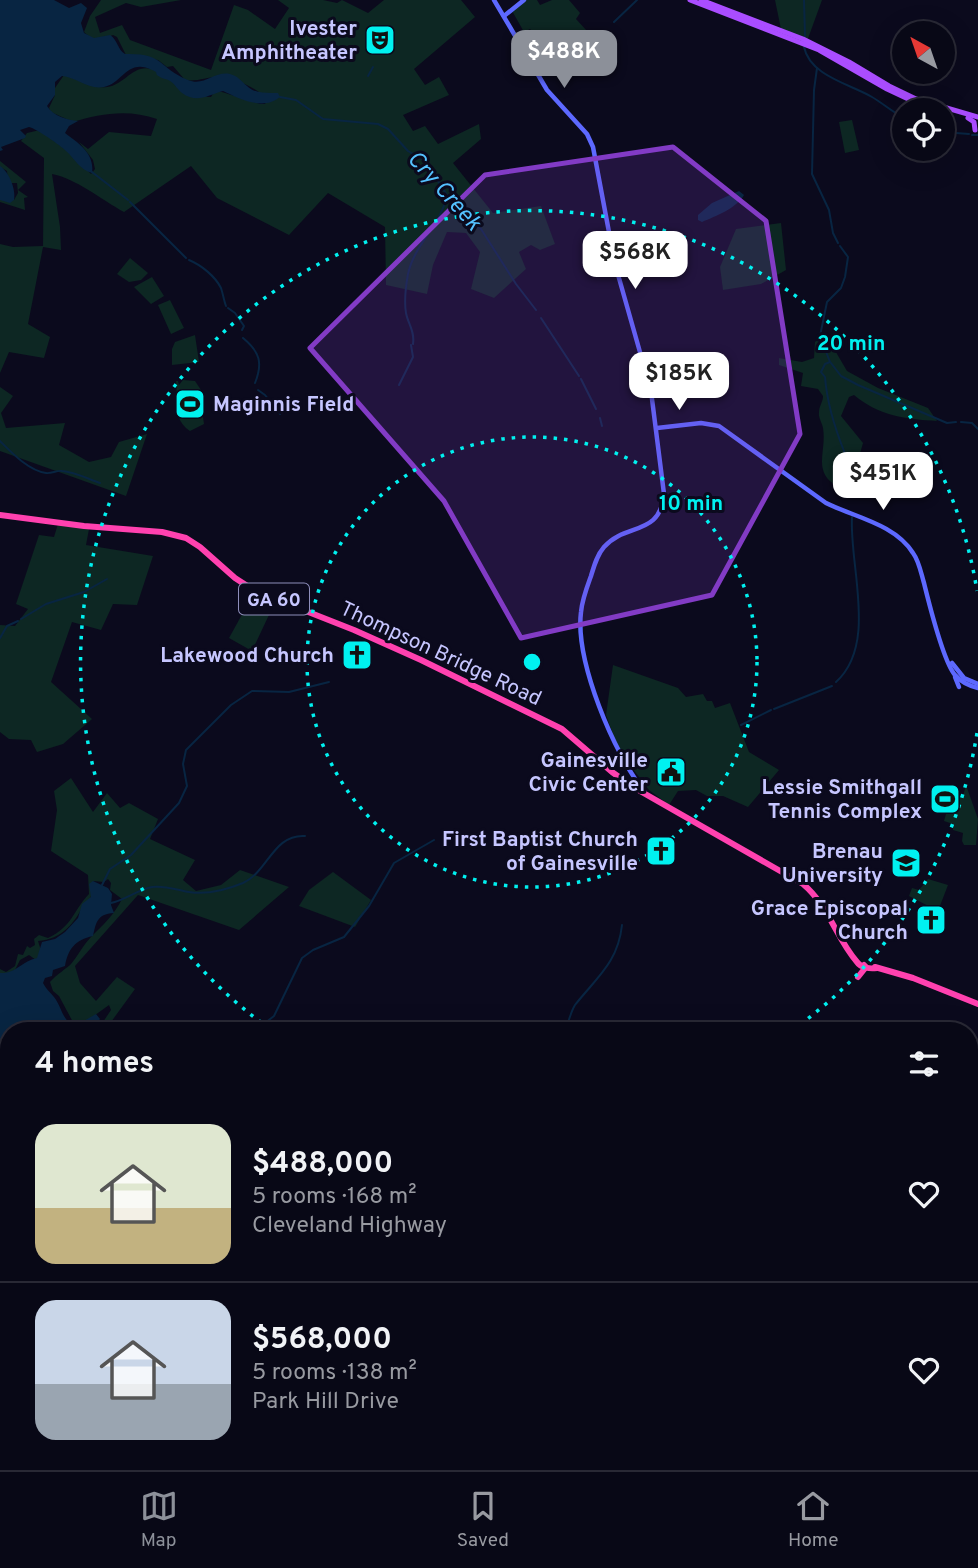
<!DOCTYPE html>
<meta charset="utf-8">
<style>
:root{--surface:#080816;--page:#161623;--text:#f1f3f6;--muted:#989aa1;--line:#292935;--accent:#8c9099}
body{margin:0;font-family:Overpass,sans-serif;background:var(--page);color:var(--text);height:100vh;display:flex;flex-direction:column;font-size:26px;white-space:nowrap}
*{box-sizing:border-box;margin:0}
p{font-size:23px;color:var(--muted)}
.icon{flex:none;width:38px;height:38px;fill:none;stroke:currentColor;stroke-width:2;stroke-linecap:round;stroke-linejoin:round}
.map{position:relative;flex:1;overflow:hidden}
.panel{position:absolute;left:0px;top:1022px;width:978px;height:448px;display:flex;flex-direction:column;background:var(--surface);border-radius:28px 28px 0 0;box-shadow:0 7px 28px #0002,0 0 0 2px var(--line)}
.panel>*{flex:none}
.needle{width:46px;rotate:320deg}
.fabs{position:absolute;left:892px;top:21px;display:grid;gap:14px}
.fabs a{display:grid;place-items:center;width:63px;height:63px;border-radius:50%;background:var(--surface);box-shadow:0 7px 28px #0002,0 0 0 2px var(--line);font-size:35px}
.price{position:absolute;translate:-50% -60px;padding:0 16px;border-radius:14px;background:#fff;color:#222;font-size:23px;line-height:46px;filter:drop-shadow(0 2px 4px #0008)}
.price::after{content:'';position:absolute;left:50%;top:42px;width:21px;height:16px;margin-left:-10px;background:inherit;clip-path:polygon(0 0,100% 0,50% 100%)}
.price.active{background:var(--accent);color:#fff}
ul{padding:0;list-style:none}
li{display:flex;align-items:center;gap:21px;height:175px;padding:0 35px}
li+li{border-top:2px solid var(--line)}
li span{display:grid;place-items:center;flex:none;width:196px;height:140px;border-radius:21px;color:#555}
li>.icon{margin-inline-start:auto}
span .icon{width:84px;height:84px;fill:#fffc;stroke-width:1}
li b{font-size:30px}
h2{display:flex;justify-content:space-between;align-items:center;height:84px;padding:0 35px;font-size:30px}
.menu{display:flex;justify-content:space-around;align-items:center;height:98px;border-top:2px solid var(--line);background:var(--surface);font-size:19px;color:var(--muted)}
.menu a{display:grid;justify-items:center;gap:4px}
.menu .active{color:var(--accent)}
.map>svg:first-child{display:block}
.green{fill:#0d2723}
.water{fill:#082542}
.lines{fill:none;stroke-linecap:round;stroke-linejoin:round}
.stream{stroke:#082542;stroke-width:2}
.secondary{stroke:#5d69ff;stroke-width:4.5}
.primary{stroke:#aa4dff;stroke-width:5}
.highway{stroke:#ff41af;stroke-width:6}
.marked{fill:#823bc5;fill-opacity:0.2;stroke:#823bc5;stroke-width:5;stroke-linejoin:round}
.ring{fill:none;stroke:#00f1f0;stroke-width:3.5;stroke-dasharray:3.5 7}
.labels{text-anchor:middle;stroke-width:6;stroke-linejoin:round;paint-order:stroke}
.shield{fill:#0b0a1d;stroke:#8e8ebb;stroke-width:2}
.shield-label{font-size:19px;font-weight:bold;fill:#c6c6ff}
.poi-label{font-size:21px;font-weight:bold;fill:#c6c6ff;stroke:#0b0a1d;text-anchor:end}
.street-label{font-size:21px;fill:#c6c6ff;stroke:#0b0a1d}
.water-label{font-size:23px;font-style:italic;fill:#54c1ff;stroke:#0b0a1d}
.centre{fill:#00f1f0;stroke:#0b0a1d;stroke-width:3.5}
.ring-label{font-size:21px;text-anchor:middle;font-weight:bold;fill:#00f1f0;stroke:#0b0a1d;stroke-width:6;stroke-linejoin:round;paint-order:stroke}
</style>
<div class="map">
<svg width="978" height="1470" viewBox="0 0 978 1470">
<rect width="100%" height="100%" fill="#0b0a1d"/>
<!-- green -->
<g class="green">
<path d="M101 0H181L141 7 126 3 95 17 100 33 122 25 130 40 211 70 234 5 248 10 275 29 289 8 278 0H323L337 3 342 0 368 13 384 0H461L475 17 414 69 425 85 439 77 449 95 403 115 413 131 425 126 438 144 479 124 481 139 453 163 493 213 541 206 555 244 540 250 531 245 519 252 526 269 494 298 471 289 480 252 466 233 447 232 433 265 427 294 386 285 385 227 328 193 289 235 217 198 191 166 124 212C102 200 75 178 52 174L60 227 61 250 43 247 28 324 50 337 44 358 9 352 0 373V244L13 247 43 246 44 158 21 141 27 133 40 130 70 153 91 174 95 169 93 160 79 142 88 149 109 132 151 136 157 119C130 109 100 113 73 122L51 112 49 108 55 95V88L64 75C77 79 94 89 107 87 125 85 132 64 152 69 174 74 187 97 211 97L214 92H222L260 104H265L267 100C257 87 234 78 218 77 206 77 197 82 185 80L173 66 167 67 158 60 126 55 117 37 113 35C100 40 96 43 84 32L90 16Z"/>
<path d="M523 0H537L540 5 552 0H569L580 13 576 19 597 42 565 66 530 29 524 32 511 9Z"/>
<path d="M775 0H822L806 44 782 34Z"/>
<path d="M852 120 859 150 845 153 839 122Z"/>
<path d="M0 161 26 182 18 190 28 197 24 198 25 210 0 202V195L6 201 14 200 18 193 17 183H8L7 171 0 167Z"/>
<path d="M781 223 786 270 761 284 723 290 720 267 736 229Z"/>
<path d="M130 258 148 273 141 280 129 282 117 274Z"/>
<path d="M152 277 164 296 151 304 134 287Z"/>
<path d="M170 300 184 328 171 334 158 305Z"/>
<path d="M195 335 199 362 172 365V349L175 342Z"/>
<path d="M823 336 830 342 847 371 878 388 928 408 937 421C906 419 879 416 854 395L849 397 841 416 863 443 854 475H842L839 487C811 473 827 452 823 428 822 423 818 417 819 412 819 406 823 402 823 396L818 389 801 386 803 373 779 365V358L802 362 814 358 815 342Z"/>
<path d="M183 380 195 381 203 393 205 410 202 411 204 424 190 431C178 423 177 413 175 399L177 398 176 381H178L179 385Z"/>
<path d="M0 387 13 396 1 413 6 428 65 423 59 445 89 462 111 457 119 442 147 434 126 496 0 451Z"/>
<path d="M58 524 89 529 86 545 153 556 137 605 113 604 101 630 72 622 51 682 92 719 63 744 37 752 31 740 9 739 0 732V625L15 626 28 609 16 604 39 535 54 537Z"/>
<path d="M255 591 276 600 252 651 229 638Z"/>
<path d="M613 665 678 688 686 697 703 694 707 701H712L715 708 730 703 749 752 779 770 748 807 723 796H707L696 790 678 791 669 805 649 790 619 751 606 715Z"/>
<path d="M71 778 93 812 107 793 120 808 129 803 158 819 150 839 195 860 183 880 196 891 221 885 240 870 289 887 239 930 138 895 75 966 80 983 96 1001 117 977 135 989 111 1022 118 1031H97L111 1010 109 1005 80 1026 74 1024 59 996 53 991 50 982C56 975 67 968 71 964 78 956 83 945 91 937 103 925 114 915 122 899L110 890 111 883 108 879 104 882 93 881V890L89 902 84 904C74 924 62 939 38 941L42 954 36 960 29 955 20 960 15 970 2 976 0 975V969L6 972 15 966 18 954 23 955 27 946 30 948 35 945 34 939 39 935 48 938C73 926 72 912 89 894L88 875 51 851 57 810 54 791Z"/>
<path d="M966 785 978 819 976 845H964L962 841 963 833 953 830V824L944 821 952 793 963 796Z"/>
<path d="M333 872 371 900 355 927 299 906 309 890Z"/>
<path d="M928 879 948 885 938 911 909 896 912 888 919 890Z"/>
<path d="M9 1228V1380L0 1377V1246L2 1237Z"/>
<path d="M210 1461H295L304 1466 302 1470H247L241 1468 239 1470H207Z"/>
<path d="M856 1461H918L912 1465 909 1470H864Z"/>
</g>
<!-- water -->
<g class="water">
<path d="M0 0H54L69 8 81 3 87 8 81 23 84 33 94 38 110 35C118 40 117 49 125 54 165 53 157 67 188 80 204 87 214 71 230 74 238 76 241 81 247 86 255 94 267 93 278 93L280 97C263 111 240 99 223 91 208 95 197 104 182 93 177 89 175 84 170 81 167 79 163 79 160 77 153 73 160 73 152 70 127 58 122 84 104 87 88 90 76 77 62 76L55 82V95L47 106C53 116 68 120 78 121L69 126 65 133C78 143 95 153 92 173 80 170 75 159 66 151 60 145 37 129 29 127L20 130 26 136 25 138 1 147 3 150 0 151Z"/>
<path d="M0 166C9 172 16 189 14 200L10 203 0 200Z"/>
<path d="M739 191 744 195C737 208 716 216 702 222L698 220V215L712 203Z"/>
<path d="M93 881 108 888 112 894 111 905 114 913C96 914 96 924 93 936 75 940 68 949 65 966L53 970 52 976 45 978 43 983C46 989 50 992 54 997 62 1007 62 1021 75 1026L96 1014 100 1019 90 1031H9V1098L0 1092V973C16 974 22 961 37 958L42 942 55 939 65 932 78 918 82 904 91 897 89 884Z"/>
<path d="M9 1120V1225L0 1243V1141Z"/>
</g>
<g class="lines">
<!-- stream -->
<g class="stream">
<path d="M804 0 805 36"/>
<path d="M614 22 637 0"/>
<path d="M804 47C810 76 850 84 872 97 884 104 893 113 905 118"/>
<path d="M817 68 814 90 812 174 829 210 833 233 838 243"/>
<path d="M368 76 373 67"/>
<path d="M280 97 296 100 323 119 378 124 388 129 408 151 425 161 447 195 481 229 516 284 536 310"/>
<path d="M943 132 969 134"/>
<path d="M972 135H978"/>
<path d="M92 172 128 200"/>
<path d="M130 202 186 258"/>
<path d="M840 246 848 257 845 277 841 288 827 302 820 336 830 362 825 364 821 372 825 377C827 403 834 426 844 451 847 462 848 472 853 482"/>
<path d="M189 260C201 265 215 276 221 288 223 294 224 301 226 306"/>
<path d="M228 308 235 313 244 326 242 330"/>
<path d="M541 318 579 376"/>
<path d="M243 338C260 352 263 363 255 383"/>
<path d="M413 344C415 331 408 324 406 313 404 301 406 285 408 274 414 245 441 224 447 196"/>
<path d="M831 363 841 376 858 385 947 423 956 422"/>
<path d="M581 379 596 409"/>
<path d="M399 385 413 357 411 345"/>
<path d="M258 390 265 395 280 414"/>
<path d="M600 418 602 426"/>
<path d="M961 422 972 423 978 429"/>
<path d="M0 441C12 453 29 471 46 473 51 474 57 470 62 471 75 472 88 479 100 483"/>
<path d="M21 619 46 604 84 592 107 579"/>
<path d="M0 638 7 626 18 621"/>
<path d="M836 682C878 644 849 566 852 517"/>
<path d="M774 709 832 686"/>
<path d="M741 725 771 710"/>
<path d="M102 885 110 869 131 855 179 803 187 786 183 764 186 750 231 705 252 691 289 692 329 682"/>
<path d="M111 903C125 900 137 890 152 887 164 885 177 890 189 892 207 895 226 890 243 883 268 872 273 834 305 836"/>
<path d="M255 1031 274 1016 302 958 313 950 344 937 369 906 394 863 434 840"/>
<path d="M564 1031C569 1023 570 1013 575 1005 596 978 618 963 622 925"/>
</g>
<!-- secondary -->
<g class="secondary">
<path d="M494 0 547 90 587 134 593 147 615 264 651 391 664 494C660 537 626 522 604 547 597 555 594 566 591 576 587 587 582 600 581 612 575 661 614 754 644 791"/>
<path d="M504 16 524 0"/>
<path d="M657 428 701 423 719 426 826 503C854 517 895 524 913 553 919 561 921 573 924 583 929 603 943 661 955 675 961 682 970 686 978 688"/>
<path d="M952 663 964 678 978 684"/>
<path d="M955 677 959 687"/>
<path d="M715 1461 730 1470"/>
<path d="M724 1461 738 1470"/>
</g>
<!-- primary -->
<g class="primary">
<path d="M690 0 819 50 887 89 921 105"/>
<path d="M701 0 803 39 849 62 889 86 916 99 978 117"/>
<path d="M968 118 974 122 975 130"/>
<path d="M970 1084 978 1058"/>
<path d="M970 1095 978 1069"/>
<path d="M970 1219 978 1217"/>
<path d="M970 1223 978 1221"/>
<path d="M970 1263 978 1307"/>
<path d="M970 1390 978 1370"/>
<path d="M0 1462 17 1470"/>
<path d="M0 1467 7 1470"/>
<path d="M559 1470 562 1461"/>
<path d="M563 1470 567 1461"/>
<path d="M940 1470 943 1461"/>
</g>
<!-- highway -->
<g class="highway">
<path d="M0 515 84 526 162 532 186 538 200 547 235 578 255 591 354 630 421 660 562 729 612 772 633 787 803 884C829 906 836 938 857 962 861 968 870 969 877 968"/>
<path d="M875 967 913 978 978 1004"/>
<path d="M858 977 866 967 864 965"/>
</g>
</g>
<!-- marked area -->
<path class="marked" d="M673 147 766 221 800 434 712 595 521 638 444 501 310 348 485 175Z"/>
<!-- distance rings -->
<g class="ring">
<circle cx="532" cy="662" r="225"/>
<path d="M977 733A451 451 0 0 1 794 1029M270 1029A451 451 0 1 1 977 591"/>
</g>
<!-- icons -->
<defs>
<g id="theatre-square" transform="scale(1.575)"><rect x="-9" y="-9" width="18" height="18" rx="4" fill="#00f1f0" stroke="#0b0a1d"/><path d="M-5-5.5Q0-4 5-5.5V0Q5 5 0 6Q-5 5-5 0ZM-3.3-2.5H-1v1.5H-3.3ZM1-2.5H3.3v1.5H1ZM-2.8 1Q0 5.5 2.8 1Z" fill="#111"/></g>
<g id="stadium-square" transform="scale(1.575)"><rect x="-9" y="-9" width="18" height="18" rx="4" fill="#00f1f0" stroke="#0b0a1d"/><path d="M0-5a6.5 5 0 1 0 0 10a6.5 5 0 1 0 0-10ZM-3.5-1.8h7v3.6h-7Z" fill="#111"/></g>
<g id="church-square" transform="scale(1.575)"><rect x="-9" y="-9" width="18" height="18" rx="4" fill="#00f1f0" stroke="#0b0a1d"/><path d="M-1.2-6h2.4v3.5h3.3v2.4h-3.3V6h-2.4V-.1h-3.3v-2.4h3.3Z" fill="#111"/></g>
<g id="civic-square" transform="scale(1.575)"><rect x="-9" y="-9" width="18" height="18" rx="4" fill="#00f1f0" stroke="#0b0a1d"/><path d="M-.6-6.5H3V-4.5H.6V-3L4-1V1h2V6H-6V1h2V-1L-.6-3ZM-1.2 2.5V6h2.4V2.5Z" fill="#111"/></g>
<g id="university-square" transform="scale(1.575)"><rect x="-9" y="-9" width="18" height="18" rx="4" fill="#00f1f0" stroke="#0b0a1d"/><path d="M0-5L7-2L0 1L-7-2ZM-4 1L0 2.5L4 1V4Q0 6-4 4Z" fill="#111"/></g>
</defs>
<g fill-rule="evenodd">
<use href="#theatre-square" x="380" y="40"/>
<use href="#stadium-square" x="190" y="404"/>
<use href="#church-square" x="357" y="655"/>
<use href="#civic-square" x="671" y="772"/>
<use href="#stadium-square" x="945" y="799"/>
<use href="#church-square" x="661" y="851"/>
<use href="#university-square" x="906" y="863"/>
<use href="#church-square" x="931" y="920"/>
</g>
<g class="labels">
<!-- shield labels -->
<rect class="shield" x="239" y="583.5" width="70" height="31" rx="5"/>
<g class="shield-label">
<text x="274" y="606">GA 60</text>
</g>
<!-- poi labels -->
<g class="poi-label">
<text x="357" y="35">Ivester<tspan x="357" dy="24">Amphitheater</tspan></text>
<text x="213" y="411" text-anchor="start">Maginnis Field</text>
<text x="334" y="662">Lakewood Church</text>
<text x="648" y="767">Gainesville<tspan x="648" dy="24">Civic Center</tspan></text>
<text x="922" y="794">Lessie Smithgall<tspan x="922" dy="24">Tennis Complex</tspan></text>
<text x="638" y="846">First Baptist Church<tspan x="638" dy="24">of Gainesville</tspan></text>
<text x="883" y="858">Brenau<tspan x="883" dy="24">University</tspan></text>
<text x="908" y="915">Grace Episcopal<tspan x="908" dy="24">Church</tspan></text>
</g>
<!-- street labels -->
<g class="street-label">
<text transform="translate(441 653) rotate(25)" y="7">Thompson Bridge Road</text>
</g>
<!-- water labels -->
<g class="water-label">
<text transform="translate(445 190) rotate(48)" y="8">Cry Creek</text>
</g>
</g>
<circle cx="532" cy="662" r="10" class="centre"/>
<g class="ring-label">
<text x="851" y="350">20 min</text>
<text x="691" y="510">10 min</text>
</g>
</svg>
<div class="fabs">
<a><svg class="needle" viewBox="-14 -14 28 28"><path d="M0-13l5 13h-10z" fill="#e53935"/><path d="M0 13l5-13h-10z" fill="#989aa1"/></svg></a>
<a><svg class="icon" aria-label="locate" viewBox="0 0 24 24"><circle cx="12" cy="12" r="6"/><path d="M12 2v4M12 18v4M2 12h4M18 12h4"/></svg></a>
</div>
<b class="price active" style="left:564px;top:90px">$488K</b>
<b class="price" style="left:635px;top:291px">$568K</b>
<b class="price" style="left:679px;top:412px">$185K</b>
<b class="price" style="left:883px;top:512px">$451K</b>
<section class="panel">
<h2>4 homes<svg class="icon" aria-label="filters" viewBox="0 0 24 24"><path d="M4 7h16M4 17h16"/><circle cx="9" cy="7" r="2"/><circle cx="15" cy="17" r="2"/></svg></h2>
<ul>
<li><span style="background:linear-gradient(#dfe7d0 60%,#c2b280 0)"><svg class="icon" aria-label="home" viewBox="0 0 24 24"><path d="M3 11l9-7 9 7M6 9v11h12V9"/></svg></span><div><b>$488,000</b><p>5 rooms · 168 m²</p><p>Cleveland Highway</p></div><svg class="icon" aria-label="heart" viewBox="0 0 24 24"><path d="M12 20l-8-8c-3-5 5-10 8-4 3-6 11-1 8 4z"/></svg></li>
<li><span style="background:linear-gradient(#c9d6e8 60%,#9aa5b1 0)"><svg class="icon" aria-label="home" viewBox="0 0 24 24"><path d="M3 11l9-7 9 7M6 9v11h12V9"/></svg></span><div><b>$568,000</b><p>5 rooms · 138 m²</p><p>Park Hill Drive</p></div><svg class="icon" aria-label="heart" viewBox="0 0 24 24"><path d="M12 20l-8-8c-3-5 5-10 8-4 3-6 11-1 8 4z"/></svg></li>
</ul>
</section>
</div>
<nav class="menu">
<a class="active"><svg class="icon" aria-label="map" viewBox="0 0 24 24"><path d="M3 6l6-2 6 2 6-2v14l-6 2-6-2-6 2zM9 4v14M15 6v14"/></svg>Map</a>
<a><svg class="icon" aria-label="saved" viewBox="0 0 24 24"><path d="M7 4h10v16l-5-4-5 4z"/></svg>Saved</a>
<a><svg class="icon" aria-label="home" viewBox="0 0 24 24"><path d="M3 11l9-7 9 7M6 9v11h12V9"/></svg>Home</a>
</nav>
